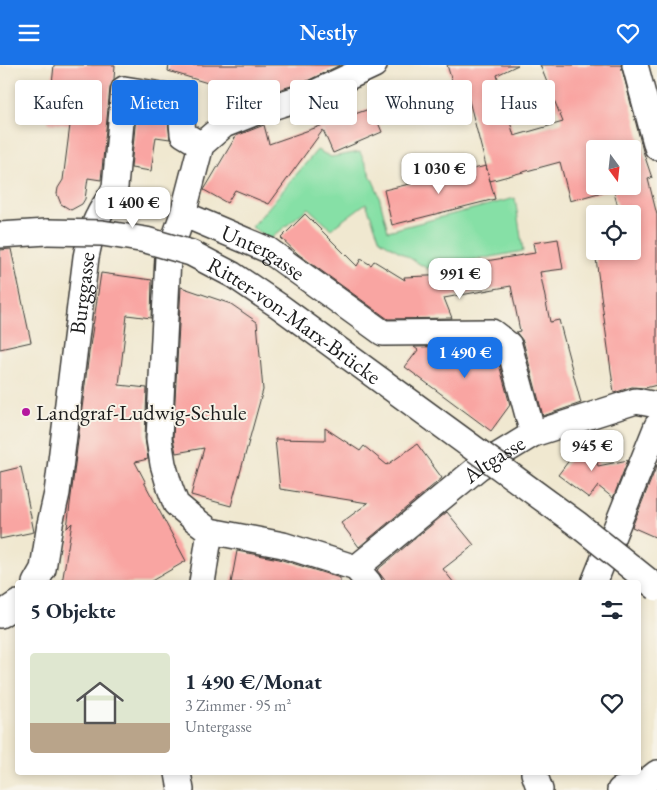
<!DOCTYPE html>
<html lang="de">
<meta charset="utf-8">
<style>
:root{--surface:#fff;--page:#f2f2f3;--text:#1f2937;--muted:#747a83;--accent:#1a73e8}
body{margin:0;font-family:"EB Garamond",serif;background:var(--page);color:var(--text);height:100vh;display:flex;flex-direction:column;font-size:19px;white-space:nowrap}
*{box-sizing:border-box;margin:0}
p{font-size:16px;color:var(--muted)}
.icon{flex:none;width:28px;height:28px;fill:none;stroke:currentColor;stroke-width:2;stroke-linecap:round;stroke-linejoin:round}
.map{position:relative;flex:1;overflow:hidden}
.panel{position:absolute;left:15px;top:515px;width:626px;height:195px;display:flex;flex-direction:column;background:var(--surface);border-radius:5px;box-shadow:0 2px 8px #0003}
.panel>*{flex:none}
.top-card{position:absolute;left:15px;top:15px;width:628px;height:45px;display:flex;gap:10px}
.needle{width:32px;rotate:165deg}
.tools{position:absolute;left:586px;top:75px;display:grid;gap:10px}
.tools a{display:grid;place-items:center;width:55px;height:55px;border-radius:5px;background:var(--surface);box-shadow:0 2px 8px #0003;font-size:25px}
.price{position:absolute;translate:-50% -42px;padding:0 11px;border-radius:10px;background:#fff;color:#222;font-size:16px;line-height:32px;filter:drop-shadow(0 1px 2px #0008)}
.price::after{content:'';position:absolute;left:50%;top:30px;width:15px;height:11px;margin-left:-8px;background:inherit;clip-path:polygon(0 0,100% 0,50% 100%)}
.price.active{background:var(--accent);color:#fff}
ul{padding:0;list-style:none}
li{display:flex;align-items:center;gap:15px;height:125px;padding:0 15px}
li span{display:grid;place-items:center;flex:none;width:140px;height:100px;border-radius:5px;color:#555}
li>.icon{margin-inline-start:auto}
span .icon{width:60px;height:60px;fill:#fffc;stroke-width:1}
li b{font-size:21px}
h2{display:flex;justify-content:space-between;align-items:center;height:60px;padding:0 15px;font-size:21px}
.tag{padding:0 18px;border-radius:5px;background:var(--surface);box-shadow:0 2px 8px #0003;font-size:18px;line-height:45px}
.tag.active{background:var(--accent);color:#fff}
header{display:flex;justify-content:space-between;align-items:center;height:65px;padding:0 15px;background:var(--accent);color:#fff;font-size:22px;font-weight:600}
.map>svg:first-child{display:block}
.green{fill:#86e0a6;stroke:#517e61}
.building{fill:#f9a5a2;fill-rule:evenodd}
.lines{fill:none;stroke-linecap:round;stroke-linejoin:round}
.street-casing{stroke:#3c3b37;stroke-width:28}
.street{stroke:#fff;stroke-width:25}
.street-bridge-casing{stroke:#3c3b37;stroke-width:28;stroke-linecap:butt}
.street-bridge{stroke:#fff;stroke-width:25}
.poi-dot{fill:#b5179e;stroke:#f7f3e8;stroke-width:2}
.labels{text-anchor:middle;stroke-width:4;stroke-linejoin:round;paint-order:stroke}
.street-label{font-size:22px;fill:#1c1c1c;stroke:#f7f3e8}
.poi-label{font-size:22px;fill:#1c1c1c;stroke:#f7f3e8;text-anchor:start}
</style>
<header><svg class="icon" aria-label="menu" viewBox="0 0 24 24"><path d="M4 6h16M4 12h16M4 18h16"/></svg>Nestly<svg class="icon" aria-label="heart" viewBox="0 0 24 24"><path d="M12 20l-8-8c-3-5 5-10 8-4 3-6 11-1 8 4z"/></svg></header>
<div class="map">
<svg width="657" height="725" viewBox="0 0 657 725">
<rect width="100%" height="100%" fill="#f7f3e8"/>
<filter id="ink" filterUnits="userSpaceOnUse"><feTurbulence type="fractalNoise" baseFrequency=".02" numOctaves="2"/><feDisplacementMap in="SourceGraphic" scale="10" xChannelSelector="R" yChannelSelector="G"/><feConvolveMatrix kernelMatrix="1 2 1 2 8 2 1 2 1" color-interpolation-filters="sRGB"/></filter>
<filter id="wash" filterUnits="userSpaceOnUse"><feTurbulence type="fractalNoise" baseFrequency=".0096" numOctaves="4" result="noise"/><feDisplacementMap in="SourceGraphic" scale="20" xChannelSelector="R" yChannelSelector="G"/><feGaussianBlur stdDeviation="1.12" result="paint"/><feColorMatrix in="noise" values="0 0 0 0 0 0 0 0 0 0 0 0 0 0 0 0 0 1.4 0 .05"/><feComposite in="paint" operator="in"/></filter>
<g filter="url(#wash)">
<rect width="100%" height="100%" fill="#f0e8d0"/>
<!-- green -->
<path class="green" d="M317 85 331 92 360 87 378 127 388 166 515 133 523 186 428 204 380 175 366 138 331 164 308 143 269 175 252 162Z"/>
<g id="blocks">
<!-- building -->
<g class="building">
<path d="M54 0H115L114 14 110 23 101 115 88 113 85 134 82 139 71 145 61 139 57 129 58 123 63 115 70 60 48 58Z"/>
<path d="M169 0H340L305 17 254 32 168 6Z"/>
<path d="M447 0H518L497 10 514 71 563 57 540 0H621L643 86 652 113 648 114 657 150V320L645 323 632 322 614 328 595 186H632V149H620L613 124 570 136 560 97 490 116 466 24 456 29ZM595 84H632V121H595Z"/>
<path d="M137 41 167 45 170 74 156 72 151 106 131 103Z"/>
<path d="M372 43 382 67 333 88 323 65 269 139 235 125 227 138 204 125 236 71 264 60 269 79Z"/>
<path d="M486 101 495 134 392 160 384 125Z"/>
<path d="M305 149 357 201 361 194 371 200 374 196 405 215 404 212 451 210 449 202 535 188 533 178 558 174 563 204 540 207 550 257 559 255 581 338 543 351 523 276 516 267 520 266 511 221 444 233 452 253 388 254 298 189 281 173Z"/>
<path d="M11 184 31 277 0 284V185Z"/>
<path d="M101 208 152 215 151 253 127 250 119 320 147 323 145 373 148 394 135 397 146 418 144 417 186 496 148 518H62L72 458 67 463 89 288Z"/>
<path d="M181 222 231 239 257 257 263 325 231 441 191 430 204 383 176 388 173 373Z"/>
<path d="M487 281 496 288 510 340 491 366 405 302 418 285 414 282Z"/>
<path d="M325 363 360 386 364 381 387 400 417 379 442 413 359 482 341 458 368 438 280 424 275 374 325 375Z"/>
<path d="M589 369 598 401 628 395 613 433 598 421 589 433 558 410Z"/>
<path d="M657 400V473L632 462Z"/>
<path d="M21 402 34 467 0 474V407Z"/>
<path d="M447 447 474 480 443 504 454 518H387L377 505Z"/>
<path d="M237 486 279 494 340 513V518H231Z"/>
</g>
</g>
</g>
<g filter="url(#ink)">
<use href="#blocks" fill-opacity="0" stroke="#3c3b37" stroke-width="1"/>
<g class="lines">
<!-- street casing -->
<g class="street-casing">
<g id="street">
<path d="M635 0 657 82"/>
<path id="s1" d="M183 149 268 185 383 268 492 267 509 280 533 369"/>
<path d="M0 170 47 167"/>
<path id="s2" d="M356 503 479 402 533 369 636 336 657 340"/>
<path id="s3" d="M35 518 43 504 50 459 57 428 86 192C89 178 92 162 99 150 104 139 111 134 115 122L124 24 180 33 183 69 201 80"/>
<path d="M202 518 210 466"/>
<path d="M369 518 356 503 283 480 210 466 194 454 176 439 170 423 163 399 159 374 168 192 183 149 201 80 224 60 259 46 310 30 374 0"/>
<path d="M594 518 657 361"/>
<path d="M0 550 18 538"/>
<path d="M178 708 181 725"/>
<path d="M534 708 540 725"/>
<path d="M620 725 647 716 657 708"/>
</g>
</g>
<!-- street -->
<use href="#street" class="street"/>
<!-- street-bridge casing -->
<g class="street-bridge-casing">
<g id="street-bridge">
<path id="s4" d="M47 167 102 168 146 175 191 188 233 210 279 241 576 458 657 523"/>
</g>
</g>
<!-- street-bridge -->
<use href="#street-bridge" class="street-bridge"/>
</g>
</g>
<!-- markers -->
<circle class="poi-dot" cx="26" cy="347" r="5"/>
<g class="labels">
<!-- street labels -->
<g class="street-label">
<text dy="8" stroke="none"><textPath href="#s1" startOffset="89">Untergasse</textPath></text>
<text dy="8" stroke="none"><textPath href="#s3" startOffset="295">Burggasse</textPath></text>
<text dy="8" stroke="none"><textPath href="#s4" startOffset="270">Ritter-von-Marx-Brücke</textPath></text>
<text dy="8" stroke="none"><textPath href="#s2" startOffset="176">Altgasse</textPath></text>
</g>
<!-- poi labels -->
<g class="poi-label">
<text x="36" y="355">Landgraf-Ludwig-Schule</text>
</g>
</g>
</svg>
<div class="tools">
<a><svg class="needle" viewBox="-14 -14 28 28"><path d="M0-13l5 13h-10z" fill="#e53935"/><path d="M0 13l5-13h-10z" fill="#747a83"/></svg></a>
<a><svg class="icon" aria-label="locate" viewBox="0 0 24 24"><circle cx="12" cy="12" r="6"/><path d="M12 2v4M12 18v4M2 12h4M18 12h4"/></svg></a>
</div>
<b class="price" style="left:439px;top:130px">1 030 €</b>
<b class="price" style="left:133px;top:164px">1 400 €</b>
<b class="price" style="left:460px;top:235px">991 €</b>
<b class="price active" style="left:465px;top:314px">1 490 €</b>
<b class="price" style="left:592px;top:407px">945 €</b>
<div class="top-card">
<a class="tag">Kaufen</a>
<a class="tag active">Mieten</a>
<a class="tag">Filter</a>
<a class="tag">Neu</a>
<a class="tag">Wohnung</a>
<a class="tag">Haus</a>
</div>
<section class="panel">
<h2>5 Objekte<svg class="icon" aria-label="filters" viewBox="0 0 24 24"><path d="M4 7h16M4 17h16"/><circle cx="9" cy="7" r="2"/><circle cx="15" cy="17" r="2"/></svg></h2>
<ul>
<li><span style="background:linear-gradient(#dfe7d0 70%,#b9a48a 0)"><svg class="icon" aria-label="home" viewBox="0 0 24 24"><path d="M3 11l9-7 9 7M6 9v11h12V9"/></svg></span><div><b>1 490 €/Monat</b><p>3 Zimmer · 95 m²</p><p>Untergasse</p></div><svg class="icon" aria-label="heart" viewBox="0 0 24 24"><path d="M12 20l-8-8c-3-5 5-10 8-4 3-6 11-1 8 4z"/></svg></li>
</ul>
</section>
</div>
